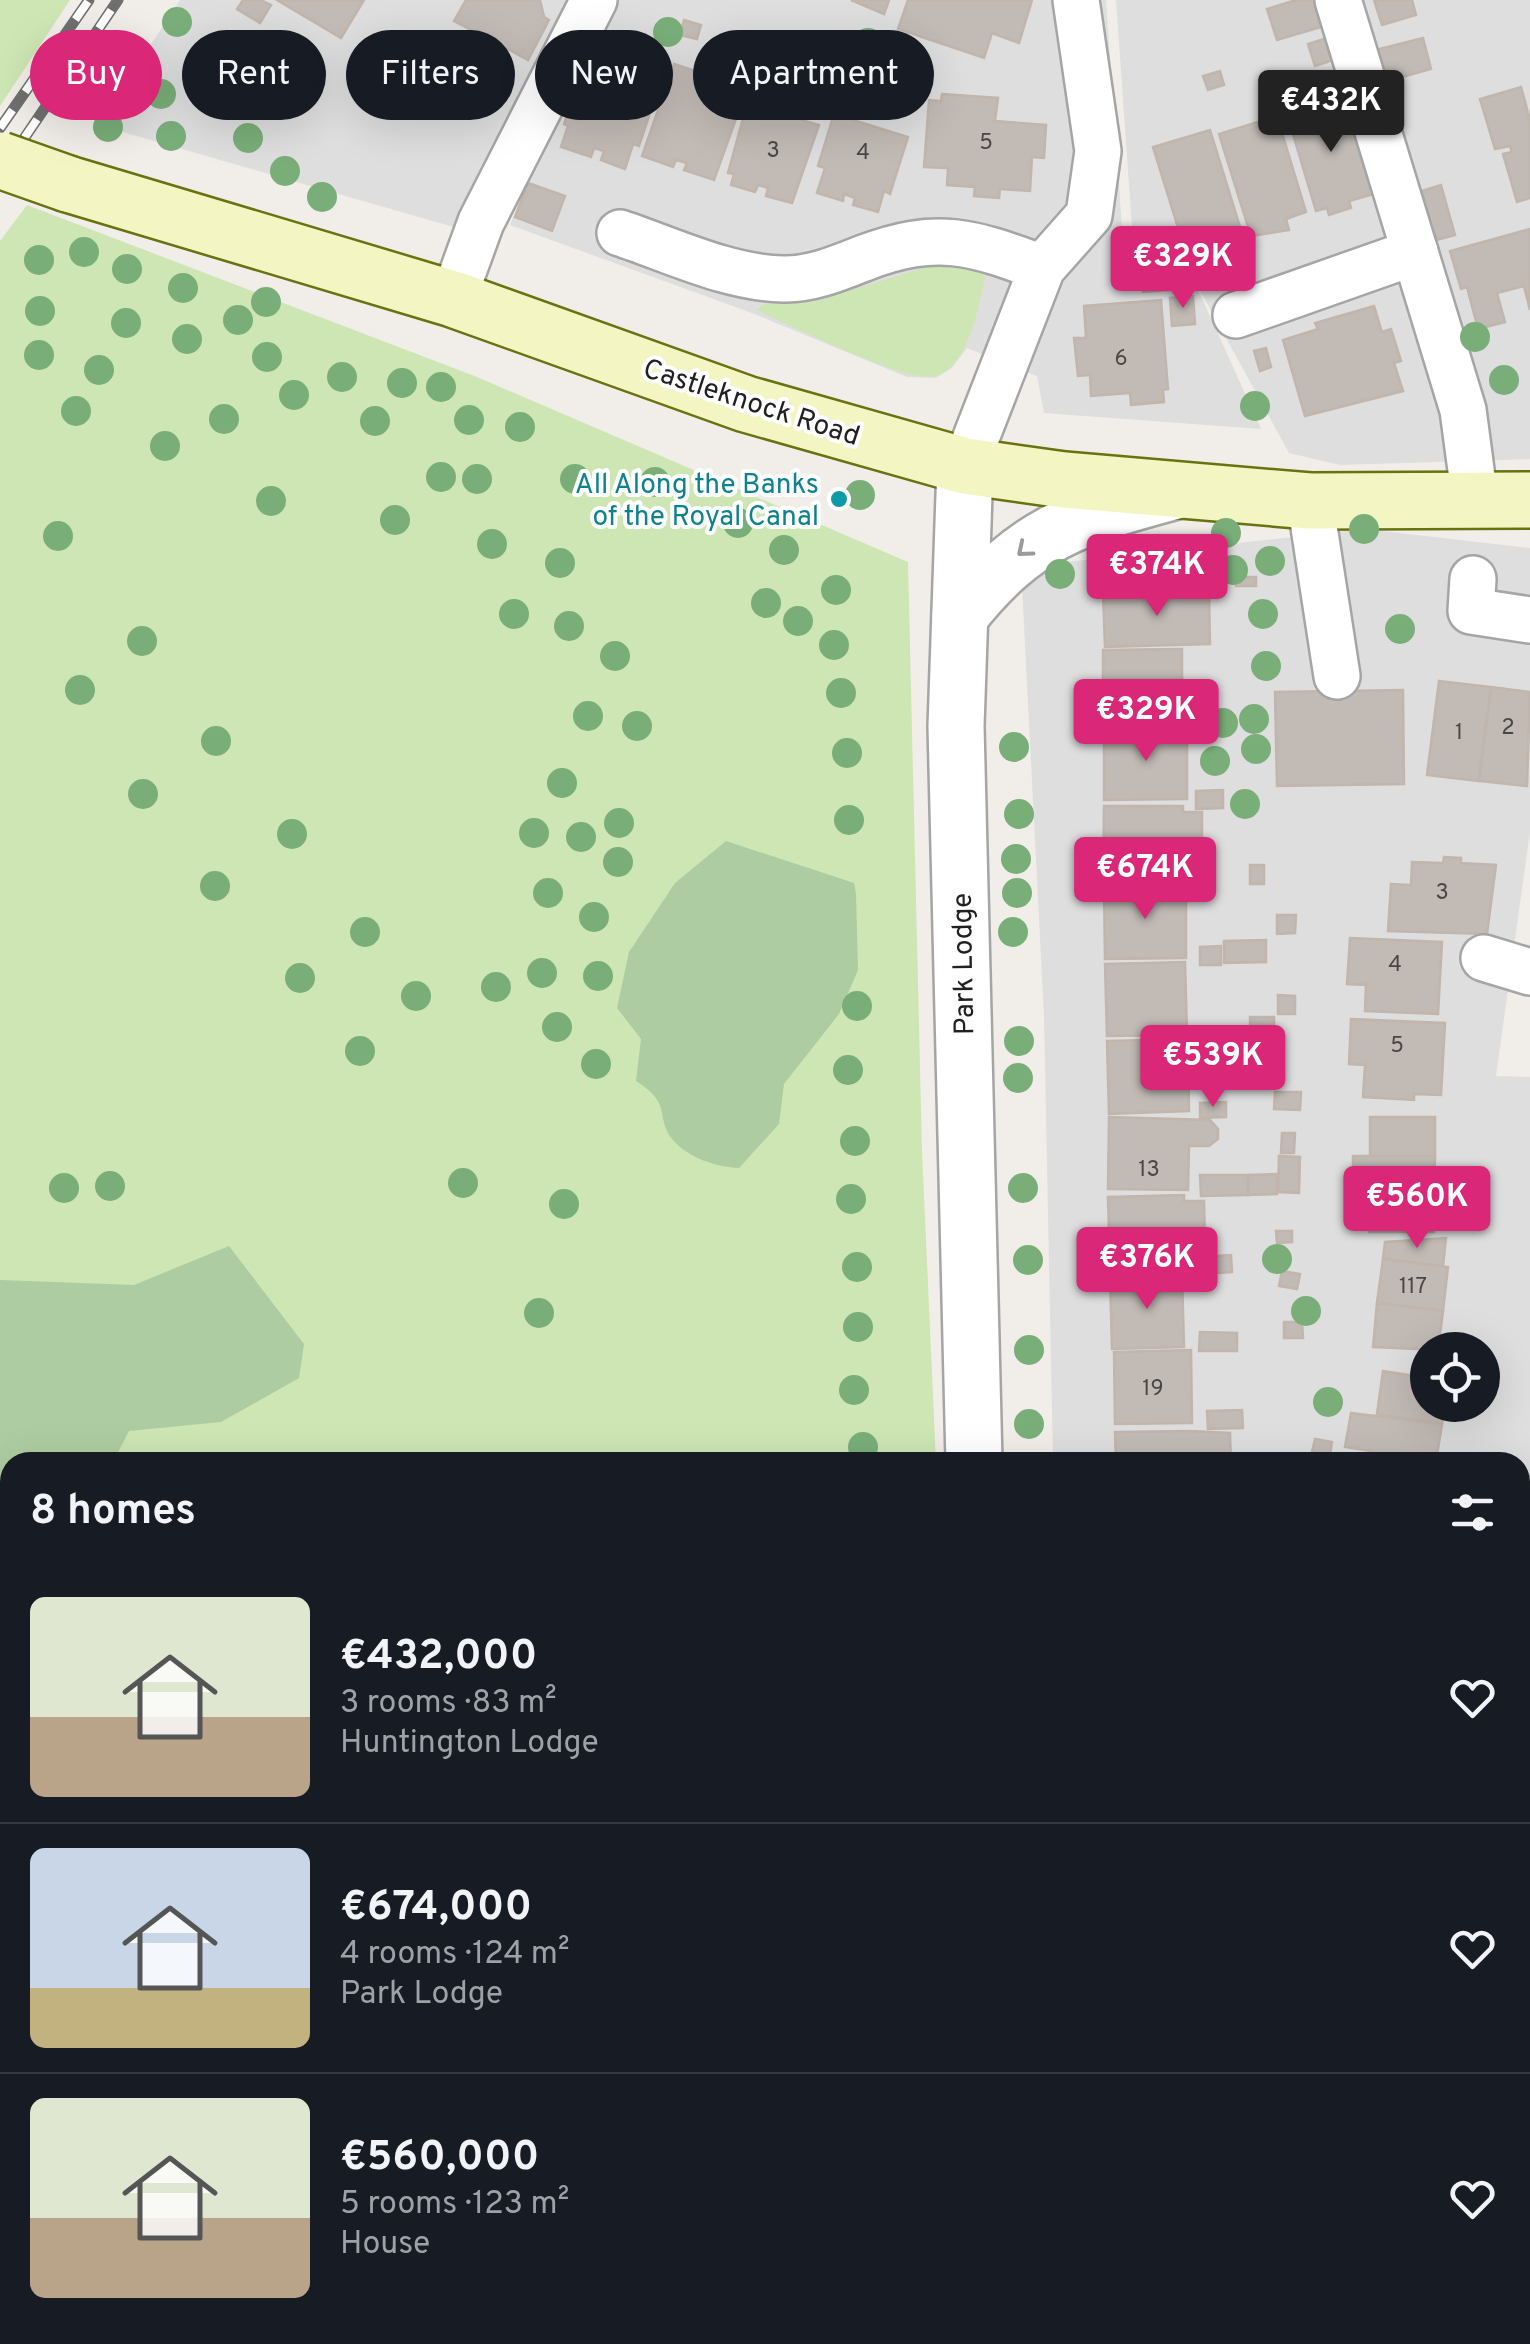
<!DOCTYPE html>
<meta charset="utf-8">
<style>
:root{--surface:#171b24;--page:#20242c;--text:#f1f3f6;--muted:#9ea1a6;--line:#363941;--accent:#db2777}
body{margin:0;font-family:Overpass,sans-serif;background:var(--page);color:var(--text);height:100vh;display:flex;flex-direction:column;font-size:38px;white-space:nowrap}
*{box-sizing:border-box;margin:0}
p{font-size:32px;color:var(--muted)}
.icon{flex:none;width:55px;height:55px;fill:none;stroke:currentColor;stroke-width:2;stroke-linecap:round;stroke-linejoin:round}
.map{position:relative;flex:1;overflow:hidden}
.side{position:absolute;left:0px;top:1452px;width:1530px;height:892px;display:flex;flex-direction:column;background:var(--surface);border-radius:30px 30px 0 0;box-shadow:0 10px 40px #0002}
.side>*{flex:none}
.banner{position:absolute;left:30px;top:30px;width:1000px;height:90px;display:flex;gap:20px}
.buttons{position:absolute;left:1410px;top:1332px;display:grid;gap:20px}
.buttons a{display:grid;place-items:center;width:90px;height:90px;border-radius:50%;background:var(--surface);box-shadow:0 10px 40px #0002;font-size:50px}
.price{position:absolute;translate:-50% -85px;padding:0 22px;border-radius:10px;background:var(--accent);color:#fff;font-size:32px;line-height:65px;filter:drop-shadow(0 2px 5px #0008)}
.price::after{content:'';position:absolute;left:50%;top:60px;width:30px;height:22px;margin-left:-15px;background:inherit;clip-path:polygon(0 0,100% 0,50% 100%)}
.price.current{background:#222;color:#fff}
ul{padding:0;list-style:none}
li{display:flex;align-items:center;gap:30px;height:250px;padding:0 30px}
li+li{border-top:2px solid var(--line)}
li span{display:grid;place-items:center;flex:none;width:280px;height:200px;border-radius:15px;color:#555}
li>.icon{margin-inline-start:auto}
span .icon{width:120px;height:120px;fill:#fffc;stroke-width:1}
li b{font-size:42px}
h2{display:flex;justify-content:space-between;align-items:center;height:120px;padding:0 30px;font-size:42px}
.pill{padding:0 35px;border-radius:45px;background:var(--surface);box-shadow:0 10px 40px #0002;font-size:35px;line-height:90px}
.pill.current{background:var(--accent);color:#fff}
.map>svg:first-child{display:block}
.residential{fill:#dfdede;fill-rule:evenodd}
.grass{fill:#cde6b4}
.forest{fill:#aecca1}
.building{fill:#c1bab5;stroke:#c1b5ac;stroke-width:2.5}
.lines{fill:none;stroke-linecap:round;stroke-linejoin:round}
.minor-casing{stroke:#a5a5a5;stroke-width:50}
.tertiary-casing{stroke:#a5a5a5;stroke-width:60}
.secondary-casing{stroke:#68720f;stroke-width:60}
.minor{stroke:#fff;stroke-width:45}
.tertiary{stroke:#fff;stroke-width:55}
.secondary{stroke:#f3f5c2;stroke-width:55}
.rail-casing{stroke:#6f6f6f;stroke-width:11}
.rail{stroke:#fff;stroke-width:8;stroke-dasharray:22;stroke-linecap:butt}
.secondary-bridge-casing{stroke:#68720f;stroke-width:60;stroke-linecap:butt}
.secondary-bridge{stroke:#f3f5c2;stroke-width:55}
.tree{fill:#79ae79}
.oneway{stroke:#9b9b9b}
.culture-dot{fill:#0f9aa8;stroke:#fff;stroke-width:4}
.labels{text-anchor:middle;stroke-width:8;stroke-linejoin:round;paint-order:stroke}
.number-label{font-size:22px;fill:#494746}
.street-label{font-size:28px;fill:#212121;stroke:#fff}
.culture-label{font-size:28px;fill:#0d838f;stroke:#fff;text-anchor:end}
</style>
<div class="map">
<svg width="1530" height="2344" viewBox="0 0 1530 2344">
<rect width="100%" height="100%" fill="#f1eee9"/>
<!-- residential -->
<g class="residential">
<path d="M180 0H585L464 230 98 125Z"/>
<path d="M613 0H1106L1122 228 1162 246 1132 228 1116 0H1530V459L1340 465 1289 453 1191 274 1261 429 1044 413 1037 376 967 348 952 368 936 378 907 377 752 313 510 225 533 165Z"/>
<path d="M1364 529 1530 548V832L1496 1076 1530 1077V1479L1520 1481V1462H1053L1044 1016 1021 567ZM1428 1350H1482V1405H1428Z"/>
<path d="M1520 2032 1530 2033V2184L1520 2281Z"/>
<path d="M0 2191H10V2335H867L866 2344H0Z"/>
<path d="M1105 2335H1514V2344H1103Z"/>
</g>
<!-- grass -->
<g class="grass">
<path d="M0 0H70L0 106Z"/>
<path d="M27 205 477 377 908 562 922 1151 936 1462H10V2104L0 2106V241Z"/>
<path d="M942 262 978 269 985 277C979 305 969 367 935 376 906 384 789 324 756 310L764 304 814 302Z"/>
<path d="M1520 1963 1530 1979V2033L1520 2032Z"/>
</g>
<!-- forest -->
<g class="forest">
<path d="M726 841 854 883 856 894 858 970 839 1014 784 1084 779 1124 739 1168C717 1167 688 1158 673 1140 654 1116 674 1105 636 1081L641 1039 617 1008 629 952 675 883Z"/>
<path d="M229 1246 304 1344 299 1378 221 1422 129 1431 113 1462H10V1618L0 1600V1280L134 1285Z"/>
</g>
<!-- building -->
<g class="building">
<path d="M243 0H261L271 5 260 23 237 9Z"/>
<path d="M277 0H364L341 38Z"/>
<path d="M466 0H540L544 17 549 20 528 60 504 47 494 68 462 51 473 31 454 21Z"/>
<path d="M851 0H889L884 14Z"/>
<path d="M908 0H1032L1019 43 992 33 984 58 898 29Z"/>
<path d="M1296 0H1329L1335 23 1277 40 1267 9Z"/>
<path d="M1374 0H1412L1416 15 1382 25Z"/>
<path d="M684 20 701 25 697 39 680 35Z"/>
<path d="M1336 35 1343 57 1315 66 1308 44Z"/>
<path d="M1423 38 1431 69 1385 82 1376 50Z"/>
<path d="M589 50 656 74 650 89 657 92 639 146 633 144 625 169 601 160 604 151 594 148 591 157 561 147 568 126 564 124Z"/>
<path d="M674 64 710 76 705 90 742 102 714 180 684 170 687 163 676 160 673 167 642 156Z"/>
<path d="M1220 71 1224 85 1208 90 1203 76Z"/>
<path d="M1521 87 1530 120V198L1517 202 1503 154 1512 152 1510 146 1495 149 1480 99Z"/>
<path d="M942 94 998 98 995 121 1046 125 1044 158 1032 157 1030 191 1000 189 999 198 974 196 975 187 947 185 948 168 924 167 929 100 941 101Z"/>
<path d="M1345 97 1374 194 1349 201 1351 208 1329 215 1327 208 1316 211 1287 114Z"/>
<path d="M747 104 819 125 792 203 766 196 768 188 758 185 755 192 731 185 734 174 728 173Z"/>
<path d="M834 114 908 137 890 194 884 191 878 212 853 205 855 198 844 194 843 201 817 193 825 168 818 166Z"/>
<path d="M1277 116 1306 212 1286 219 1289 230 1251 236 1219 134Z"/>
<path d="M1210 130 1241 230 1212 239 1214 247 1191 254 1188 246 1184 247 1153 147Z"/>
<path d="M528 183 565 196 552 231 515 217Z"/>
<path d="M1441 185 1455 235 1429 242 1415 193Z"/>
<path d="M1530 229V310L1524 286 1497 293 1505 322 1478 329 1467 287 1461 289 1450 251Z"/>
<path d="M1176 259 1179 289 1143 292 1141 262Z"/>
<path d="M1193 296 1195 324 1172 326 1170 298Z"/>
<path d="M1161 300 1168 389 1163 390 1164 402 1131 405 1130 393 1091 396 1090 375 1078 376 1074 338H1086L1084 306Z"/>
<path d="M1374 306 1382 332 1391 329 1401 361 1394 363 1403 391 1305 416 1283 340 1318 329 1315 323Z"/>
<path d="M1266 348 1271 367 1260 371 1254 351Z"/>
<path d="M1235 577H1256V586H1236Z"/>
<path d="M1209 591 1210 644 1105 647 1103 594Z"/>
<path d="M1182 649V722L1103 724V650Z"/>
<path d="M1439 681 1491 687 1479 781 1427 775Z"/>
<path d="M1491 687 1530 692 1527 786 1479 781Z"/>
<path d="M1403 690 1404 784 1277 786 1275 692Z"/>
<path d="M1187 727V799L1104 800V728Z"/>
<path d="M1223 790V808L1196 809V791Z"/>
<path d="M1104 806H1183V812H1202V878L1103 879Z"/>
<path d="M1444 857 1461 858V863L1496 865 1487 934 1388 931 1391 884 1411 885 1412 862 1443 863Z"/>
<rect x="1250" y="865" width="14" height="19"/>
<path d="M1186 886V958L1105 959 1104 887Z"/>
<path d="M1277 915H1296L1295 933 1277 934Z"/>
<path d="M1350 938 1442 942 1438 1014 1365 1011 1366 985 1347 984Z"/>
<path d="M1266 940V962L1224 963V941Z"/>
<path d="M1221 946V965H1200V947Z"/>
<path d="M1185 962 1187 1035 1107 1036 1105 964Z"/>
<path d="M1278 995 1295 996V1014H1278Z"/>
<rect x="1250" y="1017" width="24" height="14"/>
<path d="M1351 1019 1445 1023 1441 1095 1414 1094V1100L1363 1097 1365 1065 1349 1064Z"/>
<path d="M1188 1039 1189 1111 1109 1114 1107 1041Z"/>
<path d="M1275 1092H1301L1300 1110 1274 1109Z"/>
<path d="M1226 1102V1117L1200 1118V1103Z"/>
<path d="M1109 1117 1210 1120 1218 1129V1139L1209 1146H1189L1188 1190 1108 1189Z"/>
<path d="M1370 1117H1435V1156L1370 1157Z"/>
<path d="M1282 1133H1295L1294 1153H1281Z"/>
<path d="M1279 1156 1300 1157 1299 1193 1278 1192Z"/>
<path d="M1353 1156H1435L1434 1194 1353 1190Z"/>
<path d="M1277 1174V1194L1248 1195V1175Z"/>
<path d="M1200 1175H1248V1195L1201 1196Z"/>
<rect x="1369" y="1194" width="65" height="38"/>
<path d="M1184 1195V1201H1204L1205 1244H1184L1185 1271 1110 1273 1108 1197Z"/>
<path d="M1276 1231H1292V1242L1277 1243Z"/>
<path d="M1446 1238 1443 1266 1383 1259 1385 1242Z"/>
<path d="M1231 1255 1232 1272 1201 1274 1200 1257Z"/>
<path d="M1383 1259 1448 1267 1443 1311 1377 1303Z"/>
<path d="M1282 1271 1300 1274 1297 1289 1279 1286Z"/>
<path d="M1182 1275 1184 1347 1112 1349 1110 1276Z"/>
<path d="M1377 1303 1443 1311 1438 1350 1373 1347Z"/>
<path d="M1284 1322H1302L1303 1338H1284Z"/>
<path d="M1200 1332 1237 1333V1351H1199Z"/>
<path d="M1191 1350 1192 1423 1115 1424 1114 1352Z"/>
<path d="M1383 1371 1428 1378V1405H1445L1442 1424 1377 1414Z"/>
<path d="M1242 1410 1243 1428 1208 1429 1207 1411Z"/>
<path d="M1351 1413 1442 1424 1436 1462 1370 1455 1371 1451 1345 1447Z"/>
<path d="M1190 1431 1230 1433 1231 1462H1116L1115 1432Z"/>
<path d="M1315 1439 1332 1442 1330 1455 1312 1452Z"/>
<path d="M0 2249H8L10 2260V2332L0 2331Z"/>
<path d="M147 2335H189V2344H164L159 2335Z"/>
<path d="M330 2335H359L358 2344H329Z"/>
<path d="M602 2335H674V2341L660 2344 602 2339Z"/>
<rect x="690" y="2335" width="70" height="9"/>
<path d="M1163 2335H1233L1232 2344H1162Z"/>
<path d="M1344 2335 1397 2344H1342Z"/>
<path d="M1388 2335H1458L1457 2344H1426L1387 2339Z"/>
</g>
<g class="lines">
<!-- minor casing -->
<g class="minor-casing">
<g id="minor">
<path d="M1338 0 1463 410 1475 500"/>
<path d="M620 233C671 250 728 278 783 279 810 280 839 268 864 258 937 230 972 242 1042 268"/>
<path d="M453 299 481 222 594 0"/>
<path d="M1236 315 1415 252"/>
<path d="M965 466 1042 268 1089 215 1098 151 1076 0"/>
<path d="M1310 501 1337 676"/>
<path d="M1473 579 1471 611 1530 620"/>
<path d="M1484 958 1530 972"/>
<path d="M1520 1900 1530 1902"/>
<path d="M0 2128H10"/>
<path d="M1067 2344 1069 2335"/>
</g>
</g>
<!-- tertiary casing -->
<g class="tertiary-casing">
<g id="tertiary">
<path d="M965 466 956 726 974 1462"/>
<path d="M960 616C1026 532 1076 518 1176 491"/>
<path d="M971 2344 972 2335"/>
</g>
</g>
<!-- secondary casing -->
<g class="secondary-casing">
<path id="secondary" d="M68 184 453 299 746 404 965 466 1064 480 1310 501 1530 500"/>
</g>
<!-- minor -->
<use href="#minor" class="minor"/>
<!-- tertiary -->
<use href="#tertiary" class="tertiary"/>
<!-- secondary -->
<use href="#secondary" class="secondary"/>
<!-- rail casing -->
<g class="rail-casing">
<g id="rail">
<path d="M0 128 89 0"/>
<path d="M0 174 118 0"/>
</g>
</g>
<!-- rail -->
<use href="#rail" class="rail"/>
<!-- secondary-bridge casing -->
<g class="secondary-bridge-casing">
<path id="secondary-bridge" d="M0 160 68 184"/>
</g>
<!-- secondary-bridge -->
<use href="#secondary-bridge" class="secondary-bridge"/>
</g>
<!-- trees -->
<g class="tree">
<circle cx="177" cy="22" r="15"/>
<circle cx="668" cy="32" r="15"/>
<circle cx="868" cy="43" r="15"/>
<circle cx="439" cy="82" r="15"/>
<circle cx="161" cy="94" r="15"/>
<circle cx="108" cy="127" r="15"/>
<circle cx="171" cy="136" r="15"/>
<circle cx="248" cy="138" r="15"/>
<circle cx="285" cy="171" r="15"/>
<circle cx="322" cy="197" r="15"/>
<circle cx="84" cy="252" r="15"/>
<circle cx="39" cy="260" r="15"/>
<circle cx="127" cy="269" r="15"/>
<circle cx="183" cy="288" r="15"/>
<circle cx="266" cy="302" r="15"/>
<circle cx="40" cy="311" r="15"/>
<circle cx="238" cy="320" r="15"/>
<circle cx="126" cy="323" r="15"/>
<circle cx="1475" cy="337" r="15"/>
<circle cx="187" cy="339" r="15"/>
<circle cx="39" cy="355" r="15"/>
<circle cx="267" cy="357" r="15"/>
<circle cx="99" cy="370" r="15"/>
<circle cx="342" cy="377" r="15"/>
<circle cx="1504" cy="380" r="15"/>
<circle cx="402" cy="383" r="15"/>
<circle cx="441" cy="387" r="15"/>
<circle cx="294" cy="395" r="15"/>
<circle cx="1255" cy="406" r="15"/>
<circle cx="76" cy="411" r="15"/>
<circle cx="224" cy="419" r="15"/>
<circle cx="469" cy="420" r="15"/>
<circle cx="375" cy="421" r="15"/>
<circle cx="520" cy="427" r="15"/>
<circle cx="165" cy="446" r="15"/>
<circle cx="441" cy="477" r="15"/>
<circle cx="477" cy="479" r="15"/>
<circle cx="575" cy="479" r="15"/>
<circle cx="655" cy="482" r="15"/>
<circle cx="860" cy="495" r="15"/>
<circle cx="271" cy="501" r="15"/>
<circle cx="395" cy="520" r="15"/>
<circle cx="738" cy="523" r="15"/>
<circle cx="1364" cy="529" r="15"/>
<circle cx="1226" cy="533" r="15"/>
<circle cx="58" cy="536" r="15"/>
<circle cx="492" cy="544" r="15"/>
<circle cx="784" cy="550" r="15"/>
<circle cx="1270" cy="561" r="15"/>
<circle cx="560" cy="563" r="15"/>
<circle cx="1233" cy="570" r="15"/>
<circle cx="1060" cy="574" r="15"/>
<circle cx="836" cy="590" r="15"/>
<circle cx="766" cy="603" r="15"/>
<circle cx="514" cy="614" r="15"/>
<circle cx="1263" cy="614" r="15"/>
<circle cx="798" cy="621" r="15"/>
<circle cx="569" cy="626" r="15"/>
<circle cx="1400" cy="629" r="15"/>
<circle cx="142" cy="641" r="15"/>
<circle cx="834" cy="645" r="15"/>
<circle cx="615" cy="656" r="15"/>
<circle cx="1266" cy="666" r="15"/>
<circle cx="80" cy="690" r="15"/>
<circle cx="841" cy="693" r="15"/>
<circle cx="588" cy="716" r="15"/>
<circle cx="1254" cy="719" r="15"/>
<circle cx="1223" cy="723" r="15"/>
<circle cx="637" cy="726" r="15"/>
<circle cx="216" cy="741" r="15"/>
<circle cx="1014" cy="747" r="15"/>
<circle cx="1256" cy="749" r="15"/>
<circle cx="847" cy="753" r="15"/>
<circle cx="1215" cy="761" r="15"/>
<circle cx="562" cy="783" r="15"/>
<circle cx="143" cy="794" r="15"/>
<circle cx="1245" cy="804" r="15"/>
<circle cx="1019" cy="814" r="15"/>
<circle cx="849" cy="820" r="15"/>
<circle cx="619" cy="823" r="15"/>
<circle cx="534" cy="833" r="15"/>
<circle cx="292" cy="834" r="15"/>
<circle cx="581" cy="837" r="15"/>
<circle cx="1016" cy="859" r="15"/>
<circle cx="618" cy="862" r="15"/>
<circle cx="215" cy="886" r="15"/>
<circle cx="548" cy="893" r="15"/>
<circle cx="1017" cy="893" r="15"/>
<circle cx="594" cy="917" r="15"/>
<circle cx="365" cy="932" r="15"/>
<circle cx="1013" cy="932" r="15"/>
<circle cx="542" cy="973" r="15"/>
<circle cx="598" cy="976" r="15"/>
<circle cx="300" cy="978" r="15"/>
<circle cx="496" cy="987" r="15"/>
<circle cx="416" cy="996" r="15"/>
<circle cx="857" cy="1006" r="15"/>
<circle cx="557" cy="1027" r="15"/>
<circle cx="1019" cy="1041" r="15"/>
<circle cx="360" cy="1051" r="15"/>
<circle cx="1265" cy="1055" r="15"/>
<circle cx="596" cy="1064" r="15"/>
<circle cx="848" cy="1070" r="15"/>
<circle cx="1018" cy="1078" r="15"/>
<circle cx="855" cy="1141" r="15"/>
<circle cx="463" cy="1183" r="15"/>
<circle cx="110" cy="1186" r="15"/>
<circle cx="64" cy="1188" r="15"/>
<circle cx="1023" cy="1188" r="15"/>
<circle cx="851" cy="1199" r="15"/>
<circle cx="564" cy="1204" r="15"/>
<circle cx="1277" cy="1259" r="15"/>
<circle cx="1028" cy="1260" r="15"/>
<circle cx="857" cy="1267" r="15"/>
<circle cx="1306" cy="1311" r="15"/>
<circle cx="539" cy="1313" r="15"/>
<circle cx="858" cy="1327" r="15"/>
<circle cx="1029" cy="1350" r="15"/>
<circle cx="854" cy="1390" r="15"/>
<circle cx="1328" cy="1402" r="15"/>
<circle cx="1029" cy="1424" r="15"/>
<circle cx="863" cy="1447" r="15"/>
</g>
<!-- one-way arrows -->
<defs><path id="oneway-chevron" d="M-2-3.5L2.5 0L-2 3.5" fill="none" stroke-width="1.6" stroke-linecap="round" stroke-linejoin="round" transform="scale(2.5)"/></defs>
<use class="oneway" href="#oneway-chevron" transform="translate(1024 550) rotate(140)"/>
<!-- markers -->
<circle class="culture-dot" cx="839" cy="499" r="10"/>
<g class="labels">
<!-- number labels -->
<g class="number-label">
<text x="986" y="149">5</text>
<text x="773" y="157">3</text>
<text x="863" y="159">4</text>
<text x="1121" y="365">6</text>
<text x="1508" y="734">2</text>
<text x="1459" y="739">1</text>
<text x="1442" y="899">3</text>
<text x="1395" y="971">4</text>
<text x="1397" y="1052">5</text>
<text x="1149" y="1176">13</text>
<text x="1413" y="1293">117</text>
<text x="1153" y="1395">19</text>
</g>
<!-- street labels -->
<g class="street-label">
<text transform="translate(752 401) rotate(18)" y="10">Castleknock Road</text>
<text transform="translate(962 964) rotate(-91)" y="10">Park Lodge</text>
</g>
<!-- culture labels -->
<g class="culture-label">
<text x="819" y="493">All Along the Banks<tspan x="819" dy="32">of the Royal Canal</tspan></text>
</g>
</g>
</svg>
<div class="buttons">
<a><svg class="icon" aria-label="locate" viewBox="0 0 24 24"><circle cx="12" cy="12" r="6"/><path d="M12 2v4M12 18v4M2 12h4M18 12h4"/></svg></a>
</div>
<b class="price current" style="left:1331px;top:155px">€432K</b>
<b class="price" style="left:1183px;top:311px">€329K</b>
<b class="price" style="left:1157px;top:619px">€374K</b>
<b class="price" style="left:1146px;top:764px">€329K</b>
<b class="price" style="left:1145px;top:922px">€674K</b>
<b class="price" style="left:1213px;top:1110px">€539K</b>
<b class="price" style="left:1417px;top:1251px">€560K</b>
<b class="price" style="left:1147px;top:1312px">€376K</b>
<div class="banner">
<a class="pill current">Buy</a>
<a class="pill">Rent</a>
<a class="pill">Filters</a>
<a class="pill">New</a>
<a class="pill">Apartment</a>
</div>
<section class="side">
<h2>8 homes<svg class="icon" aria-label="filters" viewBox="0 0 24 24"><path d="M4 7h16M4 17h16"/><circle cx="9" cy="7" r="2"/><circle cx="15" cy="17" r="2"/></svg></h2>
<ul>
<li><span style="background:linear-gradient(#dfe7d0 60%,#b9a48a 0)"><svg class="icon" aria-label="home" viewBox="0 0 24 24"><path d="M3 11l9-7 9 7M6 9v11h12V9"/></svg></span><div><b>€432,000</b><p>3 rooms · 83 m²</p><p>Huntington Lodge</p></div><svg class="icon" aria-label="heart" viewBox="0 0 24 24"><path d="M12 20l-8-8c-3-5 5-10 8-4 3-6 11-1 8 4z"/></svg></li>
<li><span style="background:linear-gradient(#c9d6e8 70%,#c2b280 0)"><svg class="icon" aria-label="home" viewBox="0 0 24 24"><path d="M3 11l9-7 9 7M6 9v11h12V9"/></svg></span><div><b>€674,000</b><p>4 rooms · 124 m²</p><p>Park Lodge</p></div><svg class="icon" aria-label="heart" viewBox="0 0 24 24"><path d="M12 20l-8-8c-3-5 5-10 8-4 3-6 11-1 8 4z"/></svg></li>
<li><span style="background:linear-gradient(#dfe7d0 60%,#b9a48a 0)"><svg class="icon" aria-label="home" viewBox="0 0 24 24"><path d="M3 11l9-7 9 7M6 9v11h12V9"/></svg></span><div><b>€560,000</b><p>5 rooms · 123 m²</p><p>House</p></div><svg class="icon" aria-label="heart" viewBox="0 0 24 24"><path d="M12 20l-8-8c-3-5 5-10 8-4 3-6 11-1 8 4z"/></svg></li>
</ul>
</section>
</div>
